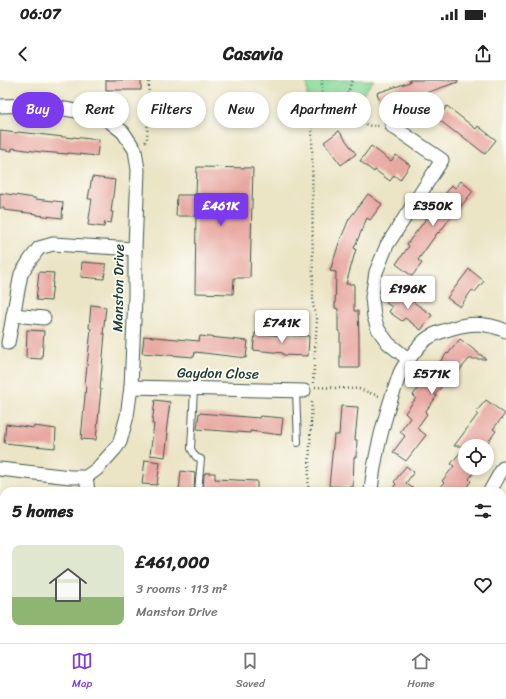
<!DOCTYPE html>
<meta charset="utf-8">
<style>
:root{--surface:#fff;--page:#f2f2f2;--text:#222;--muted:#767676;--line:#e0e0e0;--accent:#7c3aed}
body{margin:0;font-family:Sriracha,sans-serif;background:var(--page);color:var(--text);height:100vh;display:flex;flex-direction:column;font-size:15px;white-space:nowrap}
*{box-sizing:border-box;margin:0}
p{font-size:13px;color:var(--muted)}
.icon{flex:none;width:22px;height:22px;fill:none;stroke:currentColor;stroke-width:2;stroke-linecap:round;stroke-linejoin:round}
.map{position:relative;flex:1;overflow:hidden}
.panel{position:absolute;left:0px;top:407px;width:506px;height:156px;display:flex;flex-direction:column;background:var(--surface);border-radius:12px 12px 0 0;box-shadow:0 2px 6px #0003}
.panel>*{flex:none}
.top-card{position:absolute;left:12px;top:12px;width:482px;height:36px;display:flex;gap:8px}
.tools{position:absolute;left:458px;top:359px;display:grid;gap:8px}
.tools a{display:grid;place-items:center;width:36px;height:36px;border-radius:50%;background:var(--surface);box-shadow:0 2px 6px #0003;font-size:20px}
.price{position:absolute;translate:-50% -34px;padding:0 9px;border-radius:4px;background:#fff;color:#222;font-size:13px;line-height:26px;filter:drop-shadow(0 1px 2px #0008)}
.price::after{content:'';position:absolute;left:50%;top:24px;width:12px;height:9px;margin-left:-6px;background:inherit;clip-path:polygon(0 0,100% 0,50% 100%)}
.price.active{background:var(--accent);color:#fff}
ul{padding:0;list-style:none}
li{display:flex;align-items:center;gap:12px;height:100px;padding:0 12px}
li+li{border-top:1px solid var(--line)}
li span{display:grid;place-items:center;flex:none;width:112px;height:80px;border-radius:8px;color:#555}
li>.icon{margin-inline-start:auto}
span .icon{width:48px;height:48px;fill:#fffc;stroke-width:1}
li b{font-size:17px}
h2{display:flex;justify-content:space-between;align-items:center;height:48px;padding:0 12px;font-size:17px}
.pill{padding:0 14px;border-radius:18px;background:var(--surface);box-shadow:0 2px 6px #0003;font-size:14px;line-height:36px}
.pill.active{background:var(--accent);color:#fff}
.status{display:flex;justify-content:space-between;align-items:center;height:28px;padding:0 20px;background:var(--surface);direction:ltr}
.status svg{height:11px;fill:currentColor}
header{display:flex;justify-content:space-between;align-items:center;height:52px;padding:0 12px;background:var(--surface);font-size:18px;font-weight:800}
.tab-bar{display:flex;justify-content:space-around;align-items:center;height:56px;border-top:1px solid var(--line);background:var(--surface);font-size:11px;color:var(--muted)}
.tab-bar a{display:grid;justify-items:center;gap:2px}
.tab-bar .active{color:var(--accent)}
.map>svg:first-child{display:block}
.green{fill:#88d796;stroke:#548a65}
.building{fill:#e8a8a1}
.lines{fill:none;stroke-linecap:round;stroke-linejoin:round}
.lane-casing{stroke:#3e564a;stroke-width:8}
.street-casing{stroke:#3e564a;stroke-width:15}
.path{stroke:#3e564a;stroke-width:2.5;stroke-dasharray:1 3;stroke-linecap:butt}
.lane{stroke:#fff;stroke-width:6}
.street{stroke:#fff;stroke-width:13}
.labels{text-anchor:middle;stroke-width:3.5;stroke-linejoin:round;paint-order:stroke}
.street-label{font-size:14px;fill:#1f3d34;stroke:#fdfcf7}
</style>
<div class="status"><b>06:07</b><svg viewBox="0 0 49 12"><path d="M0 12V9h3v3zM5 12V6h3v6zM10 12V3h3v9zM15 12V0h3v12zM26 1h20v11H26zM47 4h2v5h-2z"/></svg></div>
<header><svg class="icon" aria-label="back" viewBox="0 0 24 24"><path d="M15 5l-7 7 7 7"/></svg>Casavia<svg class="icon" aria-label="share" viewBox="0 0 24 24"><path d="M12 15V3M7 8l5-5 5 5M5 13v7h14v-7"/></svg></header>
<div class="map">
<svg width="506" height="563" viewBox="0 0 506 563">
<rect width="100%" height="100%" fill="#fdfcf7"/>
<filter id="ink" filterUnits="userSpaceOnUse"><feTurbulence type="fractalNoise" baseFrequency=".025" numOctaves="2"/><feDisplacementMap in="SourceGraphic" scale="8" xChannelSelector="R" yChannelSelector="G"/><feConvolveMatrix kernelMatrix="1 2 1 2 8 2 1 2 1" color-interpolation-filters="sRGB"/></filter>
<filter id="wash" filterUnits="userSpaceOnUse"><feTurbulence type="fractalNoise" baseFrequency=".012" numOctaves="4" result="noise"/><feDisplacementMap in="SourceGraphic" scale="16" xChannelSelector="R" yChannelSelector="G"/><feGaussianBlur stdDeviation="0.9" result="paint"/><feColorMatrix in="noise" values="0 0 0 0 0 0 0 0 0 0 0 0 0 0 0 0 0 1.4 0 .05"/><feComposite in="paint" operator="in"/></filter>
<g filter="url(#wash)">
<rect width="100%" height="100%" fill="#ebe5c6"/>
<!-- green -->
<path class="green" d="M307 0H374L342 40 307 31Z"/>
<g id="blocks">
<!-- building -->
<g class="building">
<rect x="106" y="0" width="35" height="10"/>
<path d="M409 0H458V2L382 28 377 13 410 2Z"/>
<path d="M447 26 476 49 478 46 496 60 485 74 457 52 456 53 438 39Z"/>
<path d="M0 51 17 53 18 52 73 58V57L99 60 97 76 68 73V74L41 72 12 68V71L0 69Z"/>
<path d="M339 51 356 74 341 85 324 62Z"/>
<path d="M371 66 391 81 396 75 410 85 400 100 394 95 390 101 375 90 374 92 360 81Z"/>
<path d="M197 87 253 88 250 198H234L233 214 195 213 196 136H176L177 115H196Z"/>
<path d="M92 97 115 100 111 132H113L111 143 105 142 104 147 88 145 92 119H88Z"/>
<path d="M461 101 473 111 454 135 453 134 439 153 438 152 418 180 422 183 412 196 396 184 409 166 407 164 452 105 455 108Z"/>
<path d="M0 113 35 118V119L63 122 62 138 37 135V134L4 130V128H0Z"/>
<path d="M368 114 382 124 370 140 367 138 354 168 356 169 346 204H354V231H358L359 256V288H340V251H338V229L335 228 336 192 330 191 339 163 349 139Z"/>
<path d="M82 182 106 184 104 199 81 197Z"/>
<path d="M469 189 484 201 475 212 472 210 460 227 447 218Z"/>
<path d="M39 192 54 193 51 221 36 220Z"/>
<path d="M396 210 432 235 421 250 405 238 402 241 389 232 392 227 386 223Z"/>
<path d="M91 225 106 227 103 254H105L100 309H101L96 360 81 359 86 305 85 304 91 249 89 248Z"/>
<path d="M27 250 44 251 42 279 26 278Z"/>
<path d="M255 253 284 256 285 254 309 256 308 276 283 275V273L253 270Z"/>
<path d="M144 256 199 261 200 256 248 261 246 278 195 272 194 277 142 273Z"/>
<path d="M460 259 486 279H469L454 297 451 294 435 315 437 316 425 332 427 334 417 348 426 355 406 381 393 372 405 356 400 352 410 338 405 333 416 318 413 315 423 302 434 287 435 288 447 273 448 274Z"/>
<path d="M155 320 170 322 166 353H168L165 377 150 375 154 344H152Z"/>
<path d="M486 320 505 334 493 349 496 351 485 366H454L478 334 476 332Z"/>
<path d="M341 326 358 327 355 360H357L356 377H354L353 407 329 406 334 355H339Z"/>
<path d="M199 333 259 338 260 336 283 338 281 355 250 351V353L197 349Z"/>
<path d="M6 344 34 348V346L56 349 55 368 4 363Z"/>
<path d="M465 366V388H477L469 399 471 401 464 411H438L444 403 442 401 454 386 451 384Z"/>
<path d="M145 380 160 382 157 405 142 404Z"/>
<path d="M406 386 414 392 406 403 416 411H391L396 404 394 402Z"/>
<path d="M181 391 195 393 194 411H179Z"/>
<path d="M205 393H215V399L257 401V411H203L204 394H205Z"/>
</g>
</g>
</g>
<g filter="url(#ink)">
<use href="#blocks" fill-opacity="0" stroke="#3e564a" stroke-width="1"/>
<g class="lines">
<!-- lane casing -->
<g class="lane-casing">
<g id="lane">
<path d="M194 308 191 369 196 377 201 379 198 411"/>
<path d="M296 311 298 363"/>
</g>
</g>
<!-- street casing -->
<g class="street-casing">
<g id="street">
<path d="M0 26 40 25 95 34 109 41 123 52 135 70 138 90 135 169V217L131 307 127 336 120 362 115 369 97 389 86 397H70L0 389"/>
<path d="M392 46 442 80 387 165 376 192 372 217 374 237 378 249 388 263 409 280"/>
<path d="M13 235 44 238"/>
<path d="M8 263 21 194 30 180 39 168 53 164 135 169"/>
<path d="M131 307 304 311"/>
<path d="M86 397 88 411"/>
<path d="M371 411C374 379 382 347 392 316 395 309 397 301 400 293 403 286 417 268 423 262 431 254 443 251 453 248 472 242 488 243 506 251"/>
<path d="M490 411 503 388"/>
<path d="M502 436 506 440"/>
<path d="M108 559 109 563"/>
<path d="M427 559 432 563"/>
</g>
</g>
<!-- path -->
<g class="path">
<path d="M313 25 371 46H380"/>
<path d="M344 37 347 16 352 0"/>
<path d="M145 62 147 60 149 0"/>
<path d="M313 303 317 239 313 225 312 25 322 17V0"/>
<path d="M315 307 359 309 379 316"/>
<path d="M308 411 312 320"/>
<path d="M276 563 277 559"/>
</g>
<!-- lane -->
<use href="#lane" class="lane"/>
<!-- street -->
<use href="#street" class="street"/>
</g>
</g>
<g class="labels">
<!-- street labels -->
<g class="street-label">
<text transform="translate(118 208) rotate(-89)" y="5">Manston Drive</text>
<text transform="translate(218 293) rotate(1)" y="5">Gaydon Close</text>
</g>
</g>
</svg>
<div class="tools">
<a><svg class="icon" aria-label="locate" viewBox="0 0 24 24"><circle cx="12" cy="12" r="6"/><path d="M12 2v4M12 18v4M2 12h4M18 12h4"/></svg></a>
</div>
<b class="price active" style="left:221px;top:147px">£461K</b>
<b class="price" style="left:433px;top:147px">£350K</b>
<b class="price" style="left:408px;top:230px">£196K</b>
<b class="price" style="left:282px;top:264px">£741K</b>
<b class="price" style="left:432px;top:315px">£571K</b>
<div class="top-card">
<a class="pill active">Buy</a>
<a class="pill">Rent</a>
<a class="pill">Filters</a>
<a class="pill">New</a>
<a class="pill">Apartment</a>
<a class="pill">House</a>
</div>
<section class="panel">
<h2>5 homes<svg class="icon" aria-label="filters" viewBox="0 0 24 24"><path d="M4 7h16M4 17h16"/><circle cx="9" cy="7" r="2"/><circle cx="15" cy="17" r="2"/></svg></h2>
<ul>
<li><span style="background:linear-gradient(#dfe7d0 65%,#8fb573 0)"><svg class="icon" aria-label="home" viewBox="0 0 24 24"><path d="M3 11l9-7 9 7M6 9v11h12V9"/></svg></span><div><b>£461,000</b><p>3 rooms · 113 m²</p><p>Manston Drive</p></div><svg class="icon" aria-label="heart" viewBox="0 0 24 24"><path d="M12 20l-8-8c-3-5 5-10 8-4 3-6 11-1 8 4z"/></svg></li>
</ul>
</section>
</div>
<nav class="tab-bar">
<a class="active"><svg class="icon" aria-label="map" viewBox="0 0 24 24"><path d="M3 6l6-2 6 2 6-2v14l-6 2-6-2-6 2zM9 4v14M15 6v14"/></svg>Map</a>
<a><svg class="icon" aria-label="saved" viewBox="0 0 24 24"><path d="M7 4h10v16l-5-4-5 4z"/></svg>Saved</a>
<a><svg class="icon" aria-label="home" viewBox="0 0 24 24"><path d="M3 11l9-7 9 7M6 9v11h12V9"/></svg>Home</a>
</nav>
